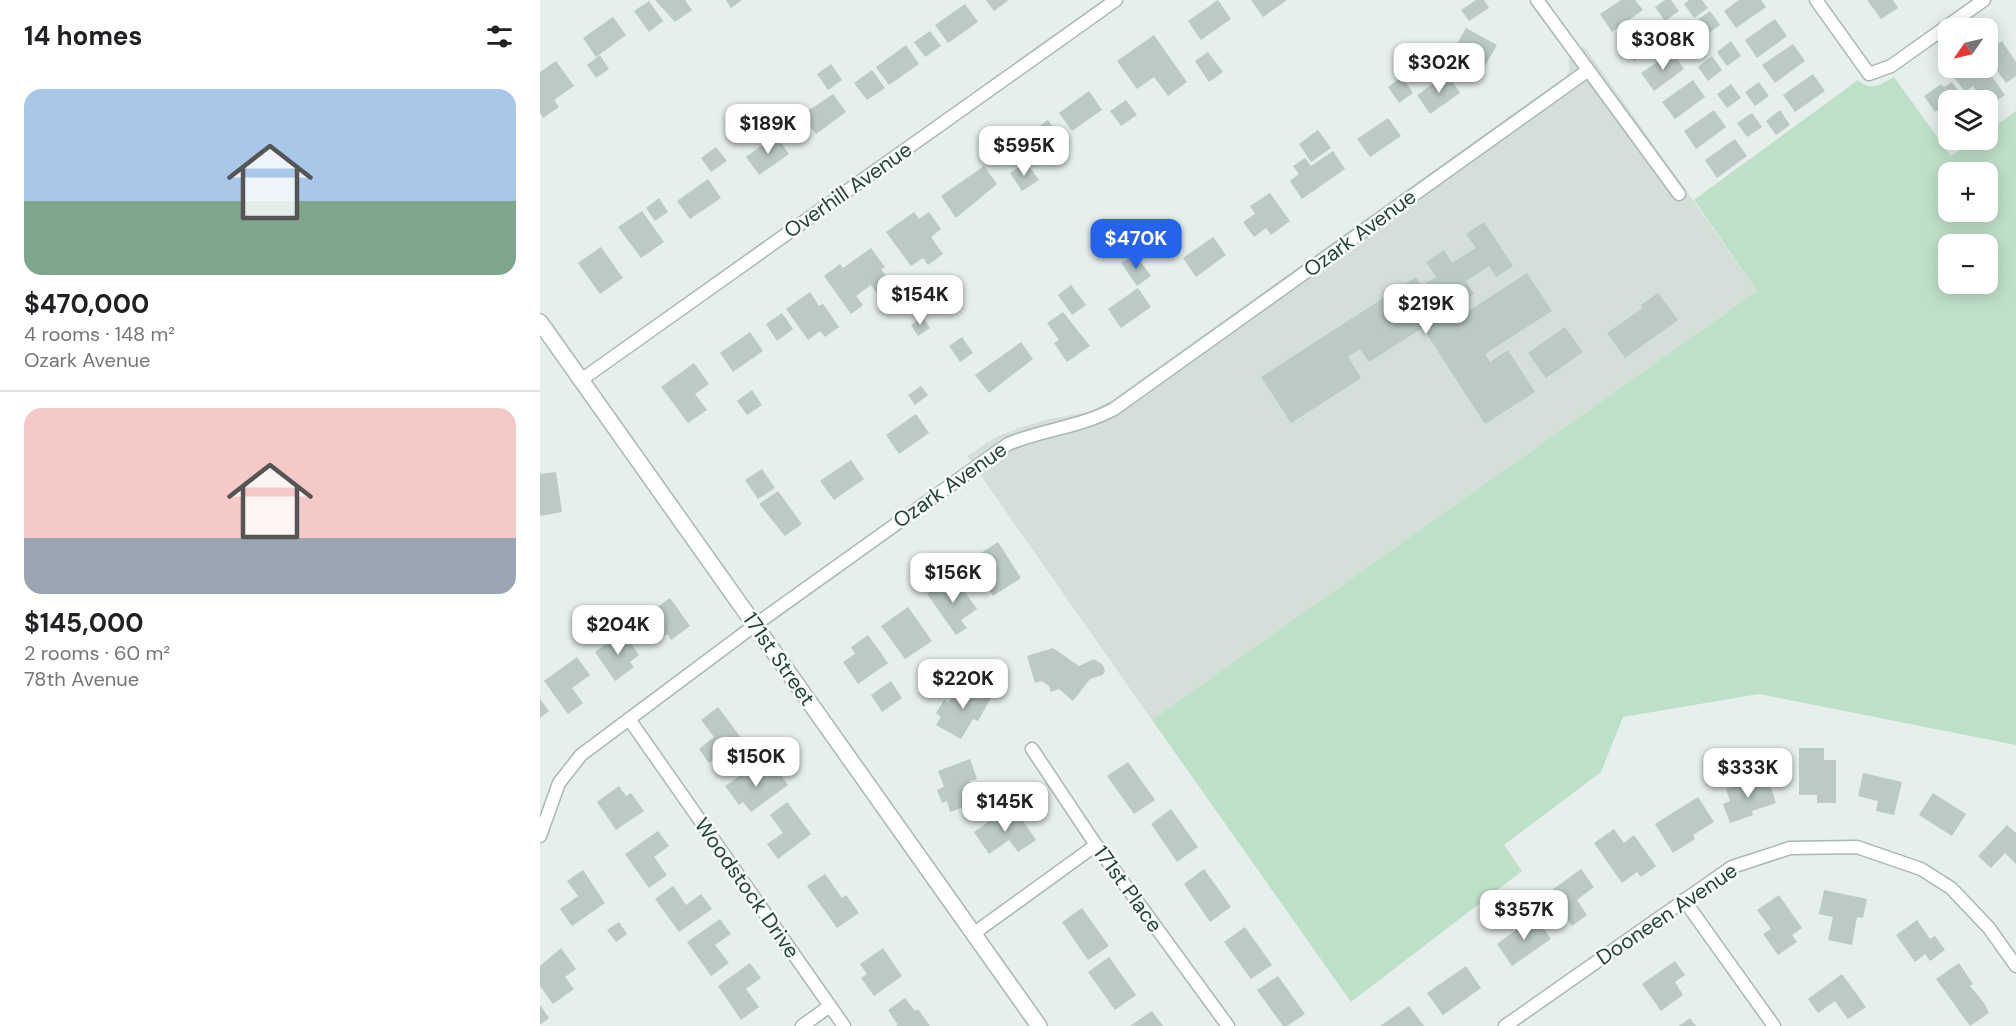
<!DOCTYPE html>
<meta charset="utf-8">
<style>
:root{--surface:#fff;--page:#f2f2f2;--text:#202124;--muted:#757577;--line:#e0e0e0;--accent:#2563eb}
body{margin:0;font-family:"DM Sans",sans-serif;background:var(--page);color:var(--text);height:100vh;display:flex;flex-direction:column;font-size:22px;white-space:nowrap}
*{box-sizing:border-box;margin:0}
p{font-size:20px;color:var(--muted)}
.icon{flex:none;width:33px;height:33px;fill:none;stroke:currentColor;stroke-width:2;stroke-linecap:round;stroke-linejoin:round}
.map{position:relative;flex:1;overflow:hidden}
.panel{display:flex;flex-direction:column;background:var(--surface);width:540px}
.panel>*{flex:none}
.needle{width:39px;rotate:236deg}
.fabs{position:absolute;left:1398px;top:18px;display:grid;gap:12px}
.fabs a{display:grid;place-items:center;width:60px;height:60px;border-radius:12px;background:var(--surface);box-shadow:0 3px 15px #0003;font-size:30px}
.price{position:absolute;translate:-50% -51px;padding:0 14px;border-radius:12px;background:#fff;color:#222;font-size:20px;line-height:39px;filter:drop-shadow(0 2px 3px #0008)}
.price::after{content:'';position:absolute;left:50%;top:36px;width:18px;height:14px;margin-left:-9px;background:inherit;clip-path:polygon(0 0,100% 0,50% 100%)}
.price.on{background:var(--accent);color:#fff}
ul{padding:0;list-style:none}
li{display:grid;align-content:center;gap:12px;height:318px;padding:0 24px}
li+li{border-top:2px solid var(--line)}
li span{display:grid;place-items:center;height:186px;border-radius:18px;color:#555}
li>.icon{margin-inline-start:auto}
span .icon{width:108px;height:108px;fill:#fffc;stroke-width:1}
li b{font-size:26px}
h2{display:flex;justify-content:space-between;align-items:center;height:72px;padding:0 24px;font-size:26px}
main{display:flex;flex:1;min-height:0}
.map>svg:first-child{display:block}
.built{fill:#d4dfda}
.green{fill:#bfe0c8;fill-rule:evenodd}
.building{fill:#bbcac4}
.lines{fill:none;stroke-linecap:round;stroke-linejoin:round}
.minor-casing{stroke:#a8b8b2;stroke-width:15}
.tertiary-casing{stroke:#a8b8b2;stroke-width:18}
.minor{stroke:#fff;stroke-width:12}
.tertiary{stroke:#fff;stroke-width:15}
.labels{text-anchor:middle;stroke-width:5;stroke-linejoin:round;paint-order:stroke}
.street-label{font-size:21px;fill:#24423a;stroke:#f7fbf9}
</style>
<main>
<section class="panel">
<h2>14 homes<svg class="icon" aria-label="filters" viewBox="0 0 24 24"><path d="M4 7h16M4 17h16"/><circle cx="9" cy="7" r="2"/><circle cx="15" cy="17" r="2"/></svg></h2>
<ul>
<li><span style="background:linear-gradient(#a9c7e8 60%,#7fa58c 0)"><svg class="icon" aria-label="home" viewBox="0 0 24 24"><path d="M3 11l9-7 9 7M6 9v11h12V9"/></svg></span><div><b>$470,000</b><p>4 rooms · 148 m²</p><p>Ozark Avenue</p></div></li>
<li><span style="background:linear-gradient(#f6c9c9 70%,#9aa5b1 0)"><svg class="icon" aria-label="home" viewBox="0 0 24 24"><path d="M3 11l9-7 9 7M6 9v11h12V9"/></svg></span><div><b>$145,000</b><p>2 rooms · 60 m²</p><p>78th Avenue</p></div></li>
</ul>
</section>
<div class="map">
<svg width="1476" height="1026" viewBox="0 0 1476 1026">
<rect width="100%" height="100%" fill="#e6efeb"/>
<!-- built -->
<path class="built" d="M1044 46 1217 291 612 720 427 456 458 436 482 427 509 419 549 412 572 400 1026 76 1030 69 1028 60Z"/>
<!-- green -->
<path class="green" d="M1354 77 1411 156 1435 140H1448V131L1476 111V745L1219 694 1083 717 1061 772 964 845 982 871 811 1002 612 720 1217 291 1154 200 1318 80C1331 92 1341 84 1354 77ZM1408 172H1448V212H1408ZM1408 244H1448V284H1408Z"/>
<!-- building -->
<g class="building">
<path d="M115 0H145L152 10 135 22Z"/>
<path d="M186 0H202L191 8Z"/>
<path d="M446 0H469L454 11Z"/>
<path d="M678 0 691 19 661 40 648 21Z"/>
<path d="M711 0H747L723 17Z"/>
<path d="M936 0H944L949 8 929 21 921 10Z"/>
<path d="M1081 0H1095L1103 10 1072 32 1060 14Z"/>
<path d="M1125 0H1131L1139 11 1125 21 1115 7Z"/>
<path d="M1149 0H1162L1168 8 1154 18 1144 4Z"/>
<path d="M1199 0H1221L1226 7 1196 28 1184 11Z"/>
<path d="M1327 0H1353L1358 8 1341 19Z"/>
<path d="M109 1 123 21 109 32 94 11Z"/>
<path d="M425 4 438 22 408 43 395 25Z"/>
<path d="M1170 11 1180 25 1166 35 1156 21Z"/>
<path d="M73 17 86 35 56 57 43 38Z"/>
<path d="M1235 19 1247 36 1217 58 1205 40Z"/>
<path d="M1112 22 1124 39 1094 61 1082 43Z"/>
<path d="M1150 26 1160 40 1145 50 1136 36Z"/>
<path d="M926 28 957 45 942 71 921 59 926 49 917 44Z"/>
<path d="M390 31 401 46 385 57 374 42Z"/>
<path d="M614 35 647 82 628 96 614 77 597 89 577 61Z"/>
<path d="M1191 41 1201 56 1187 66 1177 52Z"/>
<path d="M1462 41 1476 62V76L1466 83 1448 58V51Z"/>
<path d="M1253 44 1265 61 1235 83 1222 65Z"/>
<path d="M366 45 379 64 349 85 336 67Z"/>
<path d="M668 52 683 72 669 82 655 61Z"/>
<path d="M1132 52 1144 69 1114 91 1101 73Z"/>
<path d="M60 55 69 69 56 78 47 65Z"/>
<path d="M1172 56 1182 70 1168 81 1158 67Z"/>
<path d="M16 61 34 86 14 100 19 107 3 118 0 113V72Z"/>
<path d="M291 64 302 80 288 90 277 74Z"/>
<path d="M1424 68H1446L1465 95 1448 107V100H1443L1433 86 1425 92 1413 76Z"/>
<path d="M332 70 345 88 327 100 314 83Z"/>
<path d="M907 74 920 93 890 114 877 95Z"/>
<path d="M1273 74 1285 91 1255 112 1243 95Z"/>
<path d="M862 77 873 93 859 103 848 87Z"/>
<path d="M1153 80 1165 97 1135 119 1122 102Z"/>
<path d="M1219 82 1229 96 1215 106 1205 92Z"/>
<path d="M1412 82 1425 100H1408V113L1404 106 1395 112 1384 96 1401 84 1404 87Z"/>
<path d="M1191 84 1201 98 1187 108 1177 94Z"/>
<path d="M549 91 562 110 532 131 519 113Z"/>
<path d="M293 94 306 112 276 134 262 115Z"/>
<path d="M586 100 597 115 581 126 570 111Z"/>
<path d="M1174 110 1186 127 1156 149 1144 131Z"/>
<path d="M1240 110 1250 125 1236 135 1226 121Z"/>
<path d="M1212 113 1222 127 1207 137 1197 123Z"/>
<path d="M848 118 861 136 830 157 817 139Z"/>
<path d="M508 120 521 139 491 160 478 142Z"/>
<path d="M778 130 791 148 771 162 759 144Z"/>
<path d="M236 135 249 154 219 175 206 157Z"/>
<path d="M1195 139 1207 156 1177 178 1165 160Z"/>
<path d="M176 147 187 161 171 172 161 158Z"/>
<path d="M793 151 805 169 762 199 750 181 759 174 753 166 765 158 771 166Z"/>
<path d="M486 162 499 180 482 191 470 173Z"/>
<path d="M444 166 457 184 416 218 401 196Z"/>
<path d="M168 179 181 198 150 219 137 201Z"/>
<path d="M730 193 750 221 731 235 726 228 714 237 703 222 715 214 710 206Z"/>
<path d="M119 198 128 212 115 221 106 208Z"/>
<path d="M102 211 124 242 101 258 78 227Z"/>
<path d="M374 212 379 219 389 212 401 229 391 237 403 254 388 265 383 258 371 266 346 232Z"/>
<path d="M944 222 973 266 956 277 949 266 926 281 934 294 918 304 924 314 987 273 1012 311 945 354 950 362 968 350 995 392 945 424 886 333 891 330 887 325 829 362 820 349 808 357 821 378 751 423 721 377 876 277 881 286 896 277 886 262 904 250 912 263 936 248 926 234Z"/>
<path d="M673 237 686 255 656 277 643 258Z"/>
<path d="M61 247 83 278 60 294 38 263Z"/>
<path d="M331 248 345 267 341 269 352 284 338 294 331 285 316 296 323 305 311 314 284 276 300 264 303 268Z"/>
<path d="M595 254 611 276 597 286 581 263Z"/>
<path d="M531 285 546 305 532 315 518 295Z"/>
<path d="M598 288 611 307 581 328 568 309Z"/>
<path d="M270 292 279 306 283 304 299 327 285 337 280 331 268 340 246 309Z"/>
<path d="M1118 293 1138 320 1085 358 1067 333 1103 308 1101 305Z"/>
<path d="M523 312 550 346 527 362 514 343 519 340 507 323Z"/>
<path d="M242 313 253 329 237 341 226 324Z"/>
<path d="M383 317 390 328 378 336 371 325Z"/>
<path d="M1025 327 1043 352 1006 378 988 353Z"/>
<path d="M210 332 223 351 193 372 180 353Z"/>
<path d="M422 337 433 353 420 362 409 346Z"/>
<path d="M481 342 493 359 449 393 435 375Z"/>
<path d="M154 363 169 384 155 394 167 410 148 423 121 387Z"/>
<path d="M381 386 388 395 375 405 368 395Z"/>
<path d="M212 390 222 405 207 415 197 401Z"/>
<path d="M376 414 389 433 359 454 346 435Z"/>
<path d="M311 460 324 479 294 500 280 481Z"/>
<path d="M222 469 235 488 218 499 205 480Z"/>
<path d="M16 472 22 512 0 516V474Z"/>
<path d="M238 491 262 524 245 536 219 504Z"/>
<path d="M458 542 481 578 453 596 430 560Z"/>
<path d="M413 575 437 609 421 620 427 628 416 635 387 594Z"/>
<path d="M130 598 150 626 131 640 127 634 118 641 102 618Z"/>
<path d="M368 607 392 641 365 659 341 626Z"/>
<path d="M83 632 99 655 90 662 94 667 75 681 55 652Z"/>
<path d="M328 635 348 663 318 684 303 662 315 654 311 647Z"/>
<path d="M513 648 539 666 554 659 563 665 565 672 562 675 550 679 533 701 519 689 511 692 509 686 502 681 495 683 487 656Z"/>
<path d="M37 657 50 675 32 688 43 703 28 714 4 681Z"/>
<path d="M351 681 362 698 342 712 331 695Z"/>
<path d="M437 684 453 694 438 721 433 719 421 739 396 725 401 717 396 713 404 700 408 703 418 687 431 695Z"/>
<path d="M0 699 9 711 0 718Z"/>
<path d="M178 707 202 739 169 763 159 749 174 737 161 720Z"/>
<path d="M1259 748H1284V760H1296V803H1277V795H1259Z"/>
<path d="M430 759 437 779 430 781 438 802 410 812 407 801 402 803 397 790 404 787 398 771Z"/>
<path d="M588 762 615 800 594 814 567 776Z"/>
<path d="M235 767 248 785 211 812 203 802 199 805 185 786 209 769 217 780Z"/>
<path d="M1323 773 1362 782 1354 815 1336 811 1338 801 1318 796Z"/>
<path d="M1227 776 1236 803 1212 811 1213 815 1190 823 1183 804 1190 801 1186 789Z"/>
<path d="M79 786 86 796 91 793 104 811 76 830 57 802Z"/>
<path d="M1393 793 1426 814 1412 836 1379 815Z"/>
<path d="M1158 797 1174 822 1153 835 1155 839 1133 853 1115 824Z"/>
<path d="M247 802 271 834 238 859 227 844 243 833 230 815Z"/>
<path d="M468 808 477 821 481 818 496 840 478 852 469 840 449 854 434 832Z"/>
<path d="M631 809 658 847 637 862 611 824Z"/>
<path d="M1467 825 1476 833V864L1465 853 1451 868 1438 856Z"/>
<path d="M1074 829 1084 843 1094 835 1116 866 1101 877 1097 872 1082 883 1054 843Z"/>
<path d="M118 831 129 846 114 857 127 875 109 888 85 854Z"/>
<path d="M664 869 691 907 670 922 644 884Z"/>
<path d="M1041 869 1054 887 1037 900 1047 915 1032 926 1008 893Z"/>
<path d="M43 870 65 903 32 926 20 909 38 896 27 881Z"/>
<path d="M285 874 302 898 306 895 319 913 297 928 267 886Z"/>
<path d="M133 886 146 905 161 894 172 909 139 932 115 899Z"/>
<path d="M1284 890 1327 899 1323 918 1317 917 1312 945 1288 940 1293 917 1279 914Z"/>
<path d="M1239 895 1262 928 1252 935 1257 942 1238 955 1223 934 1231 929 1217 910Z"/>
<path d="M542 908 569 946 548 960 522 922Z"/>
<path d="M995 916 1011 939 972 966 957 944Z"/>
<path d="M180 919 191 934 175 945 189 963 171 976 147 942Z"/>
<path d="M1377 920 1390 939 1395 936 1405 950 1390 961 1385 954 1375 962 1356 935Z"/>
<path d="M79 922 87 934 76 942 67 930Z"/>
<path d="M705 927 732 965 711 979 684 942Z"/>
<path d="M21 948 36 969 25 977 34 989 13 1004 0 986V966Z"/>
<path d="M343 948 362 976 334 996 321 978 327 974 320 964Z"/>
<path d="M569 957 596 995 575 1010 548 972Z"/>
<path d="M1135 961 1145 975 1135 982 1143 995 1121 1011 1102 984Z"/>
<path d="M210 963 221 978 206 989 219 1007 201 1020 178 986Z"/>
<path d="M1419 963 1433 984 1430 986 1444 1003 1449 1013 1430 1026 1396 979Z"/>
<path d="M926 966 941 988 903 1015 887 993Z"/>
<path d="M1302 974 1326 1007 1308 1019 1295 1001 1278 1013 1268 999Z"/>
<path d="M738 976 765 1014 747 1026H743L717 990Z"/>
<path d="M365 998 375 1011 378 1009 390 1026H356L358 1025 348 1010Z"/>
<path d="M0 1005 9 1018 0 1025Z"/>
<path d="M869 1006 884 1026H840Z"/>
<path d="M612 1011 623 1026H590Z"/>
<path d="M1150 1018 1156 1026H1139Z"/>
</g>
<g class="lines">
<!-- minor casing -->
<g class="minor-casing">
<g id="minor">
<path d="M997 0 1139 194"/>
<path d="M1276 0 1329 74 1351 66 1444 0"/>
<path d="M41 380 576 0"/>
<path d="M89 719 304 1026"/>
<path d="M492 749 556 845 688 1026"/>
<path d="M0 836 19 783 41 755 215 625 468 444C504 429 538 428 574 409L1047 71"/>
<path d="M1144 900 1234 1026"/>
<path d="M433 934 556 845"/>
<path d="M262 1026 290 1006"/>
<path d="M965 1026 1192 867 1250 848 1317 847 1381 869 1411 888 1449 928 1476 966"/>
</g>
</g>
<!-- tertiary casing -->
<g class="tertiary-casing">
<path id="tertiary" d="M0 322 499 1026"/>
</g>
<!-- minor -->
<use href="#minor" class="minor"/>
<!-- tertiary -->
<use href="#tertiary" class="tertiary"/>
</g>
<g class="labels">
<!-- street labels -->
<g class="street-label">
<text transform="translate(308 190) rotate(-35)" y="7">Overhill Avenue</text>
<text transform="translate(820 233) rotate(-36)" y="7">Ozark Avenue</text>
<text transform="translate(410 485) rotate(-35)" y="7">Ozark Avenue</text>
<text transform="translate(239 659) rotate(55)" y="7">171st Street</text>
<text transform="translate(207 888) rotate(55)" y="7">Woodstock Drive</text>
<text transform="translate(588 889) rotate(54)" y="7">171st Place</text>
<text transform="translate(1127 914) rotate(-34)" y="7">Dooneen Avenue</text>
</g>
</g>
</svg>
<div class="fabs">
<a><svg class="needle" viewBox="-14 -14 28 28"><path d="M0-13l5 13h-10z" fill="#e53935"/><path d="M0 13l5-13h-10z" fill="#757577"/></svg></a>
<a><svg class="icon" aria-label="layers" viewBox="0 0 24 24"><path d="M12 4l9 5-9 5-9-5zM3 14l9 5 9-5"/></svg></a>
<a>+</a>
<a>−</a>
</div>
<b class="price" style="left:1123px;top:71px">$308K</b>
<b class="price" style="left:899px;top:94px">$302K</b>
<b class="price" style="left:228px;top:155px">$189K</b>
<b class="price" style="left:484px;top:177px">$595K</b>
<b class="price on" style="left:596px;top:270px">$470K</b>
<b class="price" style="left:380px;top:326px">$154K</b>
<b class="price" style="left:886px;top:335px">$219K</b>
<b class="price" style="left:413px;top:604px">$156K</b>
<b class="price" style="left:78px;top:656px">$204K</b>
<b class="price" style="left:423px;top:710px">$220K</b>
<b class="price" style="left:216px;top:788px">$150K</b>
<b class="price" style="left:1208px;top:799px">$333K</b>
<b class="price" style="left:465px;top:833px">$145K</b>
<b class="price" style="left:984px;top:941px">$357K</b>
</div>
</main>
